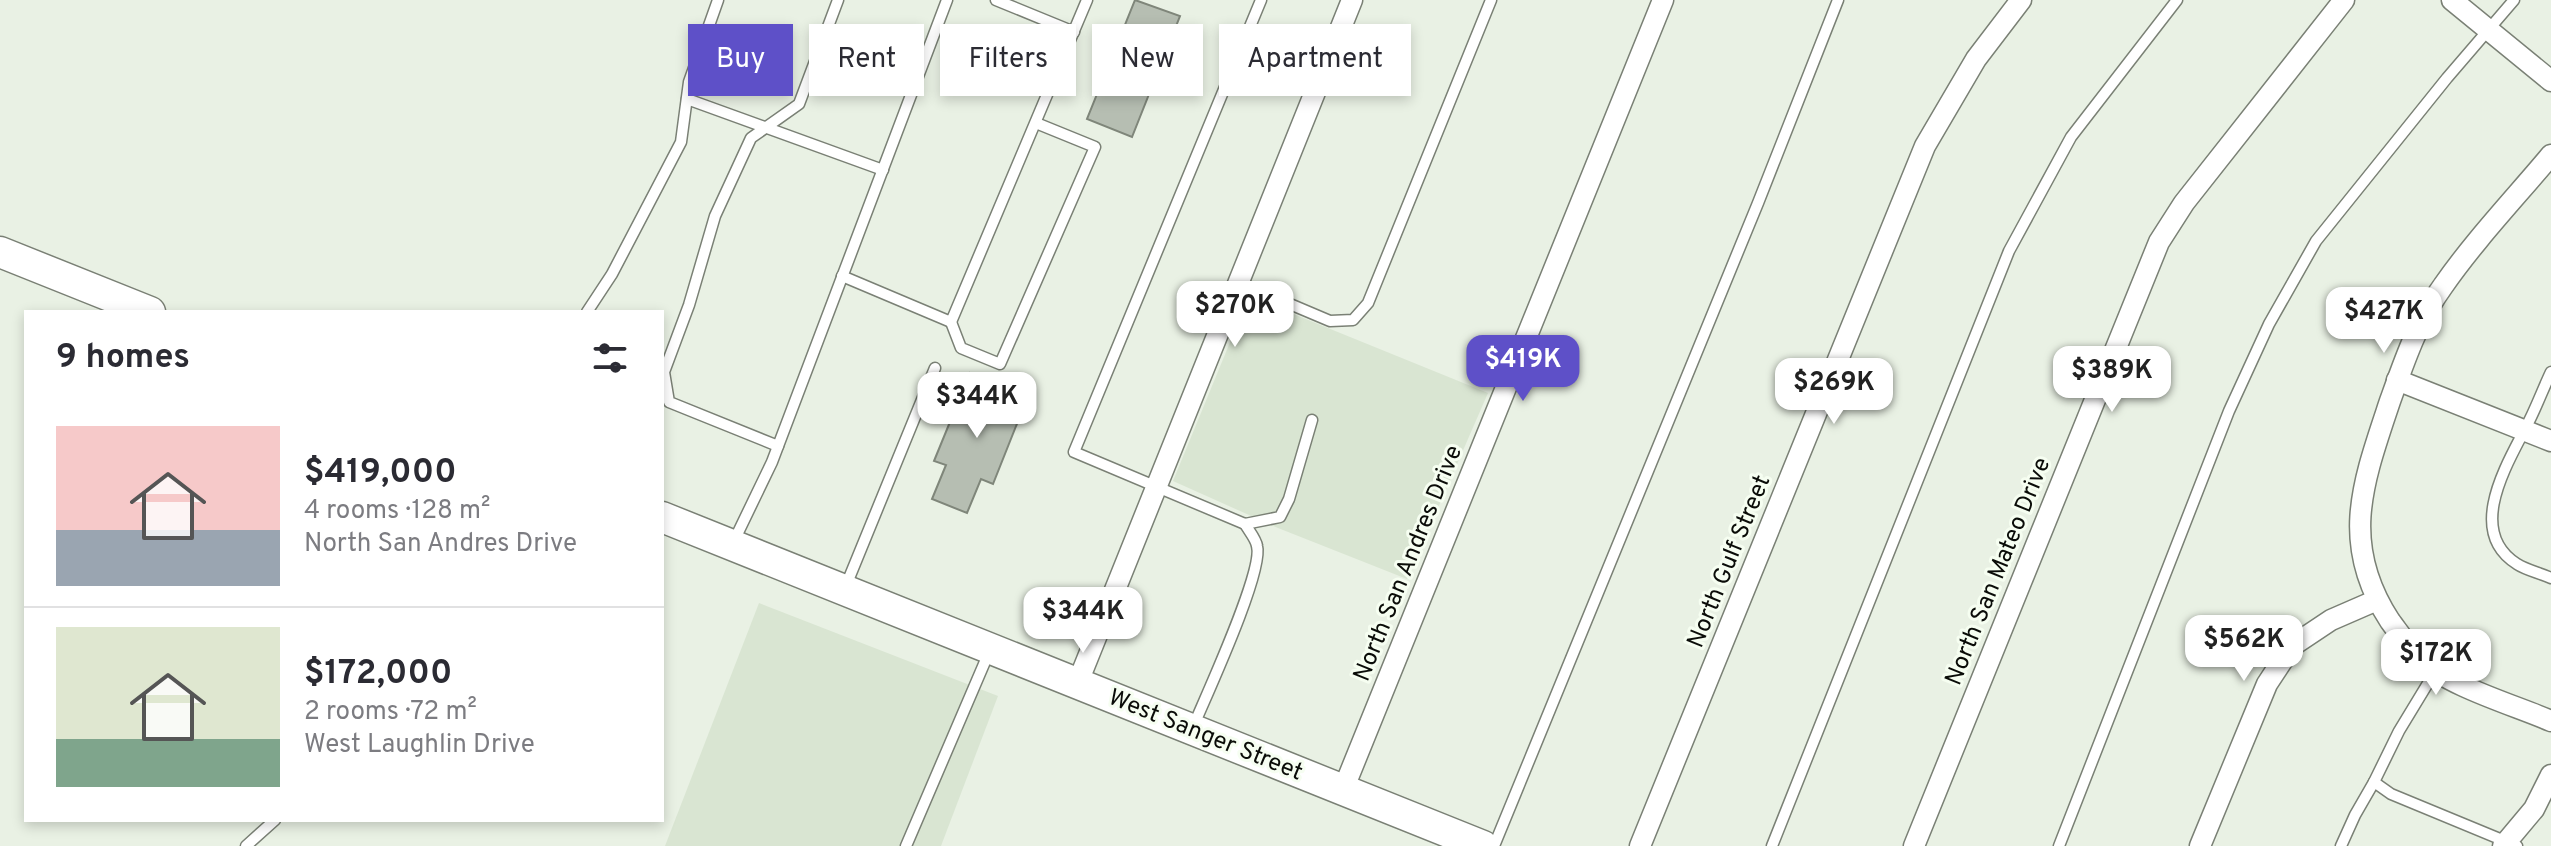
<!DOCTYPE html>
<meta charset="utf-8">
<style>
:root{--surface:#fff;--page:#f2f2f3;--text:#2b2b33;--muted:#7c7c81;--line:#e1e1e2;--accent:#5e50c8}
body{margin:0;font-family:Overpass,sans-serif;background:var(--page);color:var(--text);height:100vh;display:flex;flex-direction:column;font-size:30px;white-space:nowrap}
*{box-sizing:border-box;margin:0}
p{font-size:26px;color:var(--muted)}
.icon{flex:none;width:44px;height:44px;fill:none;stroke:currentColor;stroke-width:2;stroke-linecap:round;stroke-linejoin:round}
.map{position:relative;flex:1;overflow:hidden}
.sheet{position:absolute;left:24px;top:310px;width:640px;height:512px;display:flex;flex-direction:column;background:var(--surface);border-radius:0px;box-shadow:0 4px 12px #0003}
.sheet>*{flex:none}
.banner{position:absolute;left:688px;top:24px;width:760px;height:72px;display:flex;gap:16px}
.price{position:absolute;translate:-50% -68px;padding:0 18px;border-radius:16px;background:#fff;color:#222;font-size:26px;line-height:52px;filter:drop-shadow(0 2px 4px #0008)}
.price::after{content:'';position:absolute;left:50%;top:48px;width:24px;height:18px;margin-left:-12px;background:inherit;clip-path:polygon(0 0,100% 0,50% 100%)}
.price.selected{background:var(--accent);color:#fff}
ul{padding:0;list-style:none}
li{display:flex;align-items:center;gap:24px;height:200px;padding:0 32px}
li+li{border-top:2px solid var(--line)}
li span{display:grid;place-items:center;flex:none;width:224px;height:160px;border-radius:0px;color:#555}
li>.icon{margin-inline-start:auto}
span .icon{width:96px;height:96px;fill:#fffc;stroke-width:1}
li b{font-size:34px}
h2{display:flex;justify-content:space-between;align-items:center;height:96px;padding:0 32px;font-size:34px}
.tag{padding:0 28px;border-radius:0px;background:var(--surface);box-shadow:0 4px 12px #0003;font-size:28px;line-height:72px}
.tag.selected{background:var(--accent);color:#fff}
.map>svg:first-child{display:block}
.built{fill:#d9e5d2}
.building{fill:#b6beb2;stroke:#7f867a;stroke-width:2}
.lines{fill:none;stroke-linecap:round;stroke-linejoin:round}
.lane-casing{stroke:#7a8075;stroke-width:13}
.street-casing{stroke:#7a8075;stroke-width:23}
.secondary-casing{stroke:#7a8075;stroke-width:33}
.lane{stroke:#fff;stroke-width:10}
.street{stroke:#fff;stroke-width:20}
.secondary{stroke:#fff;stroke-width:30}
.labels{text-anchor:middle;stroke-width:6;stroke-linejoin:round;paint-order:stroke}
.street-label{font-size:24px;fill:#0a0c08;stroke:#f6fef1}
</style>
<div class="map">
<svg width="2551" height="846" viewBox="0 0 2551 846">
<rect width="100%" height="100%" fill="#e9f1e4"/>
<!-- built -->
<g class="built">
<path d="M1249 296 1488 393 1407 579 1278 528 1173 481Z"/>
<path d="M759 603 998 696 941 846H665Z"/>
</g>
<!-- building -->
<g class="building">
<path d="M1135 0 1180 16 1132 137 1087 119Z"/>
<path d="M970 373 1028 396 993 484 981 479 967 513 932 499 946 465 934 461Z"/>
</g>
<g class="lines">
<!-- lane casing -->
<g class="lane-casing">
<g id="lane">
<path d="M996 0 1074 32"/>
<path d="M1261 0 1074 452 1245 524 1280 517 1289 499 1312 420"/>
<path d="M687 99 883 170"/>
<path d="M842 276 951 322 1087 0"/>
<path d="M1238 282 1330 321 1353 320 1368 303 1491 0"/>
<path d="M587 312 612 274 681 142 689 82 718 0"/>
<path d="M951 322 961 348 1000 364 1095 147 1036 123"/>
<path d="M2551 372C2542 391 2535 411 2525 429 2506 466 2466 532 2517 564 2526 570 2540 573 2551 578"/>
<path d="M778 446 669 402 664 372 689 305 715 216 751 138 799 104 838 0"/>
<path d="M733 543 772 462 947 0"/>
<path d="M845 588 935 368"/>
<path d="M2436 670 2399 731 2374 782 2391 794 2517 846"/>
<path d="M1193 727C1206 696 1264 571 1257 546 1256 539 1249 531 1245 524"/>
<path d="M246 846 275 820"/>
<path d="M906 846 990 650"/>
<path d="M1494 846 1758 203 1838 0"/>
<path d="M1772 846 2009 251 2071 137 2177 0"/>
<path d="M2059 846 2229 411 2269 324 2316 241 2447 78 2514 0"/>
<path d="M2341 846 2355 815 2374 782"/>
</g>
</g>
<!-- street casing -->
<g class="street-casing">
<g id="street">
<path d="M2452 0 2551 81"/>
<path d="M2551 155C2515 198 2475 240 2443 286 2418 320 2404 362 2390 401 2363 482 2339 543 2390 621 2399 633 2409 648 2420 659 2448 686 2514 705 2551 721"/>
<path d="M2397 380 2551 441"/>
<path d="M1078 682 1352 0"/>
<path d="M1343 790 1663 0"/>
<path d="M1640 846 1925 146 1976 59 2021 0"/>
<path d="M1914 846 2159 242 2184 203 2344 0"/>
<path d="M2200 846 2267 684 2292 646 2331 620 2377 600"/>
<path d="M2503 846 2534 809 2551 775"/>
</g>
</g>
<!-- secondary casing -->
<g class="secondary-casing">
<g id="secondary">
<path d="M0 252 150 312"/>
<path d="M662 517 1483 846"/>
</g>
</g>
<!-- lane -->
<use href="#lane" class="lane"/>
<!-- street -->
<use href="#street" class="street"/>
<!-- secondary -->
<use href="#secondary" class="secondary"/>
</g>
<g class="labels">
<!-- street labels -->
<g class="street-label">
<text transform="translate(1728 561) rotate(-68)" y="8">North Gulf Street</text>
<text transform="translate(1407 563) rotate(-68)" y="8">North San Andres Drive</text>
<text transform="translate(1997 571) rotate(-68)" y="8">North San Mateo Drive</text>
<text transform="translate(1206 734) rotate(22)" y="8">West Sanger Street</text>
</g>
</g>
</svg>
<b class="price" style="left:1235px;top:349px">$270K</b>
<b class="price" style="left:2384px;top:355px">$427K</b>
<b class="price selected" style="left:1523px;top:403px">$419K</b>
<b class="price" style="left:2112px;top:414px">$389K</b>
<b class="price" style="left:1834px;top:426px">$269K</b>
<b class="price" style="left:977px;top:440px">$344K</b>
<b class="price" style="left:1083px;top:655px">$344K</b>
<b class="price" style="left:2244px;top:683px">$562K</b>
<b class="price" style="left:2436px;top:697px">$172K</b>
<div class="banner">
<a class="tag selected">Buy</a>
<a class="tag">Rent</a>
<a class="tag">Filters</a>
<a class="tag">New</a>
<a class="tag">Apartment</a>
</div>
<section class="sheet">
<h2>9 homes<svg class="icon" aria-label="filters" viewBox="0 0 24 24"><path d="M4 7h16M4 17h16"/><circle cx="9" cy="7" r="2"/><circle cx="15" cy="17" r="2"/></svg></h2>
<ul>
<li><span style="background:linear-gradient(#f6c9c9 65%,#9aa5b1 0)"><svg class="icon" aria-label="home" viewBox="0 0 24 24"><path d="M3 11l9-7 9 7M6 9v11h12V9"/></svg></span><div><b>$419,000</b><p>4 rooms · 128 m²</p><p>North San Andres Drive</p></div></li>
<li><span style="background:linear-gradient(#dfe7d0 70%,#7fa58c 0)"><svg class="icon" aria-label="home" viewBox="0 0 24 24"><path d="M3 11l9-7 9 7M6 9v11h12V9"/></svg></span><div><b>$172,000</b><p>2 rooms · 72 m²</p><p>West Laughlin Drive</p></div></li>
</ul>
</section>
</div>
